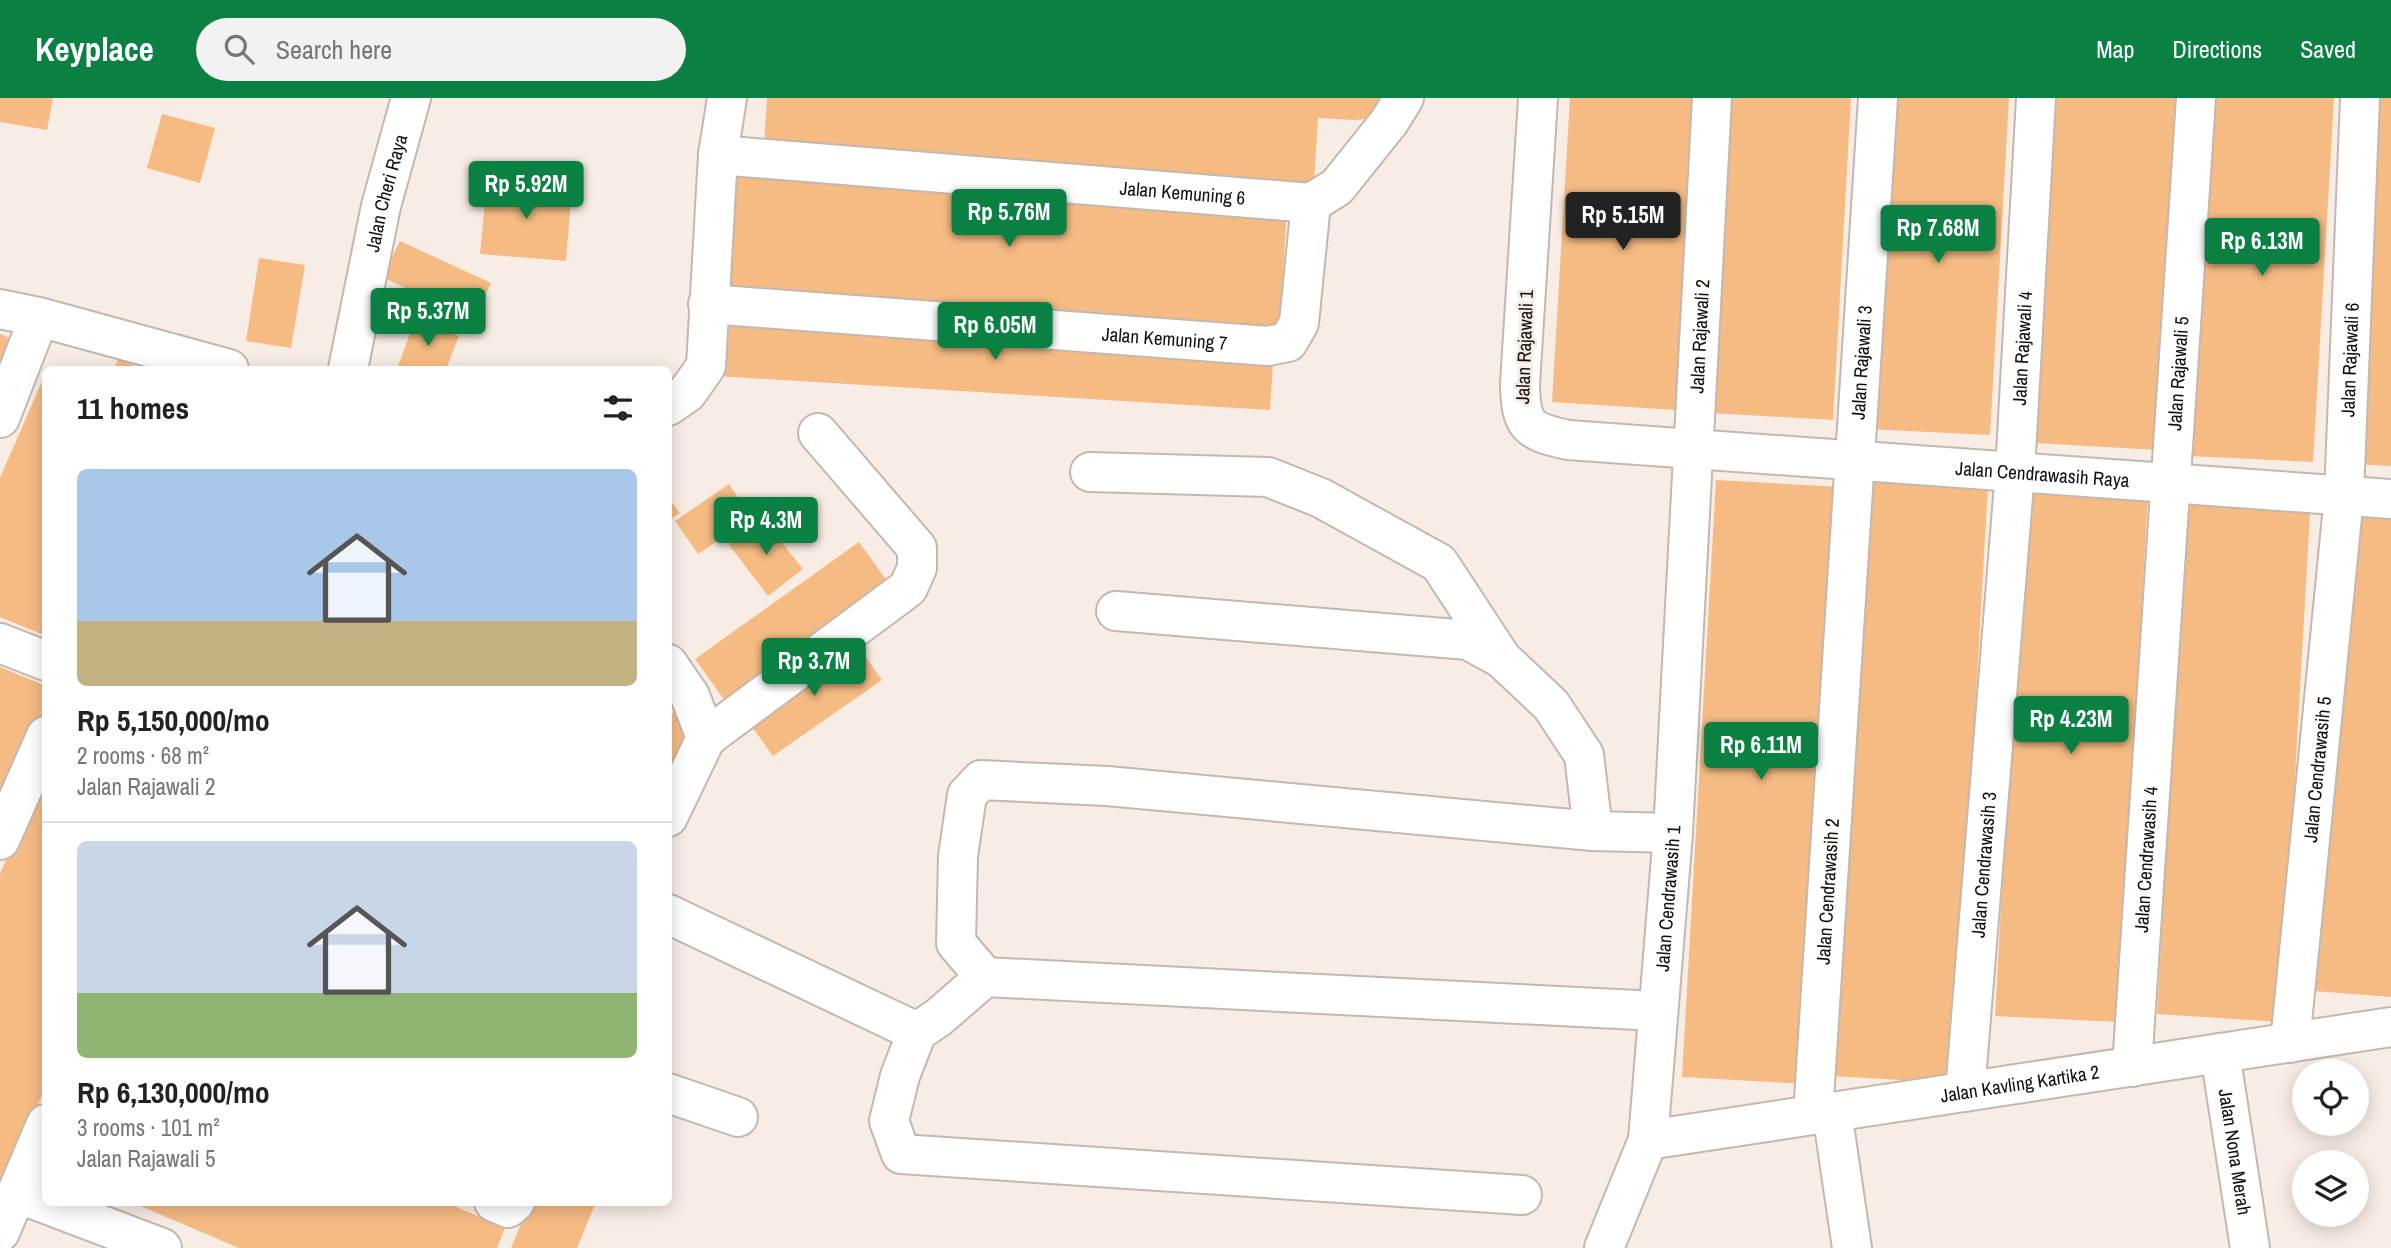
<!DOCTYPE html>
<meta charset="utf-8">
<style>
:root{--surface:#fff;--page:#f2f2f2;--text:#222;--muted:#767676;--line:#e0e0e0;--accent:#0b8043}
body{margin:0;font-family:"Archivo Narrow",sans-serif;background:var(--page);color:var(--text);height:100vh;display:flex;flex-direction:column;font-size:26px;white-space:nowrap}
*{box-sizing:border-box;margin:0}
p{font-size:23px;color:var(--muted)}
.icon{flex:none;width:38px;height:38px;fill:none;stroke:currentColor;stroke-width:2;stroke-linecap:round;stroke-linejoin:round}
.map{position:relative;flex:1;overflow:hidden}
.drawer{position:absolute;left:42px;top:268px;width:630px;height:840px;display:flex;flex-direction:column;background:var(--surface);border-radius:10px;box-shadow:0 4px 18px #0003}
.drawer>*{flex:none}
.tools{position:absolute;left:2292px;top:961px;display:grid;gap:14px}
.tools a{display:grid;place-items:center;width:77px;height:77px;border-radius:50%;background:var(--surface);box-shadow:0 4px 18px #0003;font-size:35px}
.price{position:absolute;translate:-50% -60px;padding:0 16px;border-radius:7px;background:var(--accent);color:#fff;font-size:23px;line-height:46px;filter:drop-shadow(0 2px 4px #0008)}
.price::after{content:'';position:absolute;left:50%;top:42px;width:21px;height:16px;margin-left:-10px;background:inherit;clip-path:polygon(0 0,100% 0,50% 100%)}
.price.selected{background:#222;color:#fff}
ul{padding:0;list-style:none}
li{display:grid;align-content:center;gap:14px;height:371px;padding:0 35px}
li+li{border-top:2px solid var(--line)}
li span{display:grid;place-items:center;height:217px;border-radius:10px;color:#555}
li>.icon{margin-inline-start:auto}
span .icon{width:126px;height:126px;fill:#fffc;stroke-width:1}
li b{font-size:30px}
h2{display:flex;justify-content:space-between;align-items:center;height:84px;padding:0 35px;font-size:30px}
header{display:flex;align-items:center;gap:42px;box-sizing:border-box;height:98px;padding:0 35px;background:var(--accent);color:#fff}
header strong{font-size:33px}
nav{display:flex;gap:38px;margin-inline-start:auto;font-size:24px}
.search{width:490px;height:63px;background:var(--page);display:flex;align-items:center;gap:18px;box-sizing:border-box;padding:0 24px;border-radius:38px;color:var(--muted);font-size:26px}
.map>svg:first-child{display:block}
.building{fill:#f6bb83}
.lines{fill:none;stroke-linecap:round;stroke-linejoin:round}
.street-casing{stroke:#c2b8af;stroke-width:42}
.street{stroke:#fff;stroke-width:38}
.labels{text-anchor:middle;stroke-width:6;stroke-linejoin:round;paint-order:stroke}
.street-label{font-size:19px;fill:#130f0c;stroke:#f8ede4}
</style>
<header>
<strong>Keyplace</strong>
<div class="search"><svg class="icon" aria-label="search" viewBox="0 0 24 24"><circle cx="10" cy="10" r="6"/><path d="M15 15l6 6"/></svg>Search here</div>
<nav><a>Map</a><a>Directions</a><a>Saved</a></nav>
</header>
<div class="map">
<svg width="2391" height="1150" viewBox="0 0 2391 1150">
<rect width="100%" height="100%" fill="#f8ede4"/>
<!-- building -->
<g class="building">
<path d="M0 0H53L47 32 0 24Z"/>
<path d="M767 0H1392L1385 20 1353 22 1318 20 1314 85 764 50Z"/>
<path d="M1570 0H1693L1676 312 1552 304Z"/>
<path d="M1727 0H1851L1833 322 1710 315Z"/>
<path d="M1885 0H2009L1990 337 1867 331Z"/>
<path d="M2054 0H2178L2158 352 2035 345Z"/>
<path d="M2210 0H2334L2313 364 2190 358Z"/>
<path d="M2373 0H2391V368L2352 366Z"/>
<path d="M162 16 215 30 200 85 147 70Z"/>
<path d="M737 74 1287 108 1280 229 729 194Z"/>
<path d="M487 82 572 89 566 163 480 156Z"/>
<path d="M400 143 491 185 474 222 382 179Z"/>
<path d="M259 160 305 167 291 250 246 243Z"/>
<path d="M721 215 1274 250 1270 312 717 278Z"/>
<path d="M415 222 459 238 446 271H397Z"/>
<path d="M0 236 19 244 0 287Z"/>
<path d="M118 261 143 271H114Z"/>
<path d="M46 274V538L0 519V380Z"/>
<path d="M1864 381 1988 387 1954 985 1830 978Z"/>
<path d="M1716 382 1840 389 1806 986 1682 979Z"/>
<path d="M729 386 752 420 698 456 675 423Z"/>
<path d="M2187 390 2311 398 2281 924 2157 916Z"/>
<path d="M2024 392 2148 398 2118 924 1995 918Z"/>
<path d="M668 399 680 415 668 423Z"/>
<path d="M2357 416 2391 419V899L2314 893Z"/>
<path d="M763 421 803 471 768 498 729 447Z"/>
<path d="M859 444 892 490 728 607 695 561Z"/>
<path d="M854 543 882 582 773 658 745 619Z"/>
<path d="M0 569 46 588V611L0 717Z"/>
<path d="M668 613 695 624 668 685Z"/>
<path d="M45 670 46 988 0 1095V776Z"/>
<path d="M131 1104H445L505 1130 497 1150H239Z"/>
<path d="M530 1104H596L577 1150H511Z"/>
</g>
<g class="lines">
<!-- street casing -->
<g class="street-casing">
<g id="street">
<path id="s1" d="M1538 0 1520 286C1521 328 1527 333 1568 342L2391 401"/>
<path id="s2" d="M718 57 1311 105"/>
<path id="s3" d="M708 206 1268 248 1288 244 1299 225 1311 105 1337 89 1389 24 1404 0"/>
<path d="M0 211 39 219 229 271"/>
<path id="s4" d="M348 271 381 108 411 0"/>
<path d="M668 308 687 295 706 268 718 57 727 0"/>
<path d="M0 320 33 235"/>
<path d="M1090 374 1268 379 1321 400 1439 465 1500 558"/>
<path d="M1116 513 1468 542 1501 560 1551 607 1584 657 1593 733"/>
<path d="M0 545 46 563"/>
<path d="M668 566 690 598 706 640 668 719"/>
<path d="M706 640 908 490 917 470V450L818 335"/>
<path d="M0 742 46 638"/>
<path d="M668 816 917 934"/>
<path d="M985 879 1657 913"/>
<path id="s5" d="M2290 945 2344 398 2360 0"/>
<path id="s6" d="M2220 955 2250 1150"/>
<path id="s7" d="M2132 969 2196 0"/>
<path id="s8" d="M1965 994 2015 374 2036 0"/>
<path d="M668 995 738 1019"/>
<path d="M1832 1014 1852 1150"/>
<path id="s9" d="M1813 1017 1878 0"/>
<path id="s10" d="M1648 1042 2391 929"/>
<path d="M17 1095 162 1150"/>
<path d="M1522 1097 901 1056 889 1023 900 978 917 934 939 919 985 879 956 845 958 758 967 697 981 682 1107 688 1593 733 1673 735"/>
<path d="M494 1104 508 1110 515 1104"/>
<path d="M0 1134 46 1026"/>
<path id="s11" d="M1604 1150 1648 1042 1673 735 1712 0"/>
</g>
</g>
<!-- street -->
<use href="#street" class="street"/>
</g>
<g class="labels">
<!-- street labels -->
<g class="street-label">
<text dy="7" stroke="none"><textPath href="#s4" startOffset="180">Jalan Cheri Raya</textPath></text>
<text dy="7" stroke="none"><textPath href="#s2" startOffset="466">Jalan Kemuning 6</textPath></text>
<text dy="7" stroke="none"><textPath href="#s11" startOffset="922">Jalan Rajawali 2</textPath></text>
<text dy="7" stroke="none"><textPath href="#s3" startOffset="458">Jalan Kemuning 7</textPath></text>
<text transform="translate(1524 249) rotate(-88)" y="7">Jalan Rajawali 1</text>
<text dy="7" stroke="none"><textPath href="#s8" startOffset="746">Jalan Rajawali 4</textPath></text>
<text dy="7" stroke="none"><textPath href="#s5" startOffset="686">Jalan Rajawali 6</textPath></text>
<text dy="7" stroke="none"><textPath href="#s9" startOffset="754">Jalan Rajawali 3</textPath></text>
<text dy="7" stroke="none"><textPath href="#s7" startOffset="695">Jalan Rajawali 5</textPath></text>
<text dy="7" stroke="none"><textPath href="#s1" startOffset="847">Jalan Cendrawasih Raya</textPath></text>
<text dy="7" stroke="none"><textPath href="#s5" startOffset="275">Jalan Cendrawasih 5</textPath></text>
<text dy="7" stroke="none"><textPath href="#s7" startOffset="208">Jalan Cendrawasih 4</textPath></text>
<text dy="7" stroke="none"><textPath href="#s8" startOffset="228">Jalan Cendrawasih 3</textPath></text>
<text dy="7" stroke="none"><textPath href="#s9" startOffset="224">Jalan Cendrawasih 2</textPath></text>
<text dy="7" stroke="none"><textPath href="#s11" startOffset="359">Jalan Cendrawasih 1</textPath></text>
<text dy="7" stroke="none"><textPath href="#s10" startOffset="376">Jalan Kavling Kartika 2</textPath></text>
<text dy="7" stroke="none"><textPath href="#s6" startOffset="100">Jalan Nona Merah</textPath></text>
</g>
</g>
</svg>
<div class="tools">
<a><svg class="icon" aria-label="locate" viewBox="0 0 24 24"><circle cx="12" cy="12" r="6"/><path d="M12 2v4M12 18v4M2 12h4M18 12h4"/></svg></a>
<a><svg class="icon" aria-label="layers" viewBox="0 0 24 24"><path d="M12 4l9 5-9 5-9-5zM3 14l9 5 9-5"/></svg></a>
</div>
<b class="price" style="left:526px;top:123px">Rp 5.92M</b>
<b class="price" style="left:1009px;top:151px">Rp 5.76M</b>
<b class="price selected" style="left:1623px;top:154px">Rp 5.15M</b>
<b class="price" style="left:1938px;top:167px">Rp 7.68M</b>
<b class="price" style="left:2262px;top:180px">Rp 6.13M</b>
<b class="price" style="left:428px;top:250px">Rp 5.37M</b>
<b class="price" style="left:995px;top:264px">Rp 6.05M</b>
<b class="price" style="left:766px;top:459px">Rp 4.3M</b>
<b class="price" style="left:814px;top:600px">Rp 3.7M</b>
<b class="price" style="left:2071px;top:658px">Rp 4.23M</b>
<b class="price" style="left:1761px;top:684px">Rp 6.11M</b>
<section class="drawer">
<h2>11 homes<svg class="icon" aria-label="filters" viewBox="0 0 24 24"><path d="M4 7h16M4 17h16"/><circle cx="9" cy="7" r="2"/><circle cx="15" cy="17" r="2"/></svg></h2>
<ul>
<li><span style="background:linear-gradient(#a9c7e8 70%,#c2b280 0)"><svg class="icon" aria-label="home" viewBox="0 0 24 24"><path d="M3 11l9-7 9 7M6 9v11h12V9"/></svg></span><div><b>Rp 5,150,000/mo</b><p>2 rooms · 68 m²</p><p>Jalan Rajawali 2</p></div></li>
<li><span style="background:linear-gradient(#c9d6e8 70%,#8fb573 0)"><svg class="icon" aria-label="home" viewBox="0 0 24 24"><path d="M3 11l9-7 9 7M6 9v11h12V9"/></svg></span><div><b>Rp 6,130,000/mo</b><p>3 rooms · 101 m²</p><p>Jalan Rajawali 5</p></div></li>
</ul>
</section>
</div>
